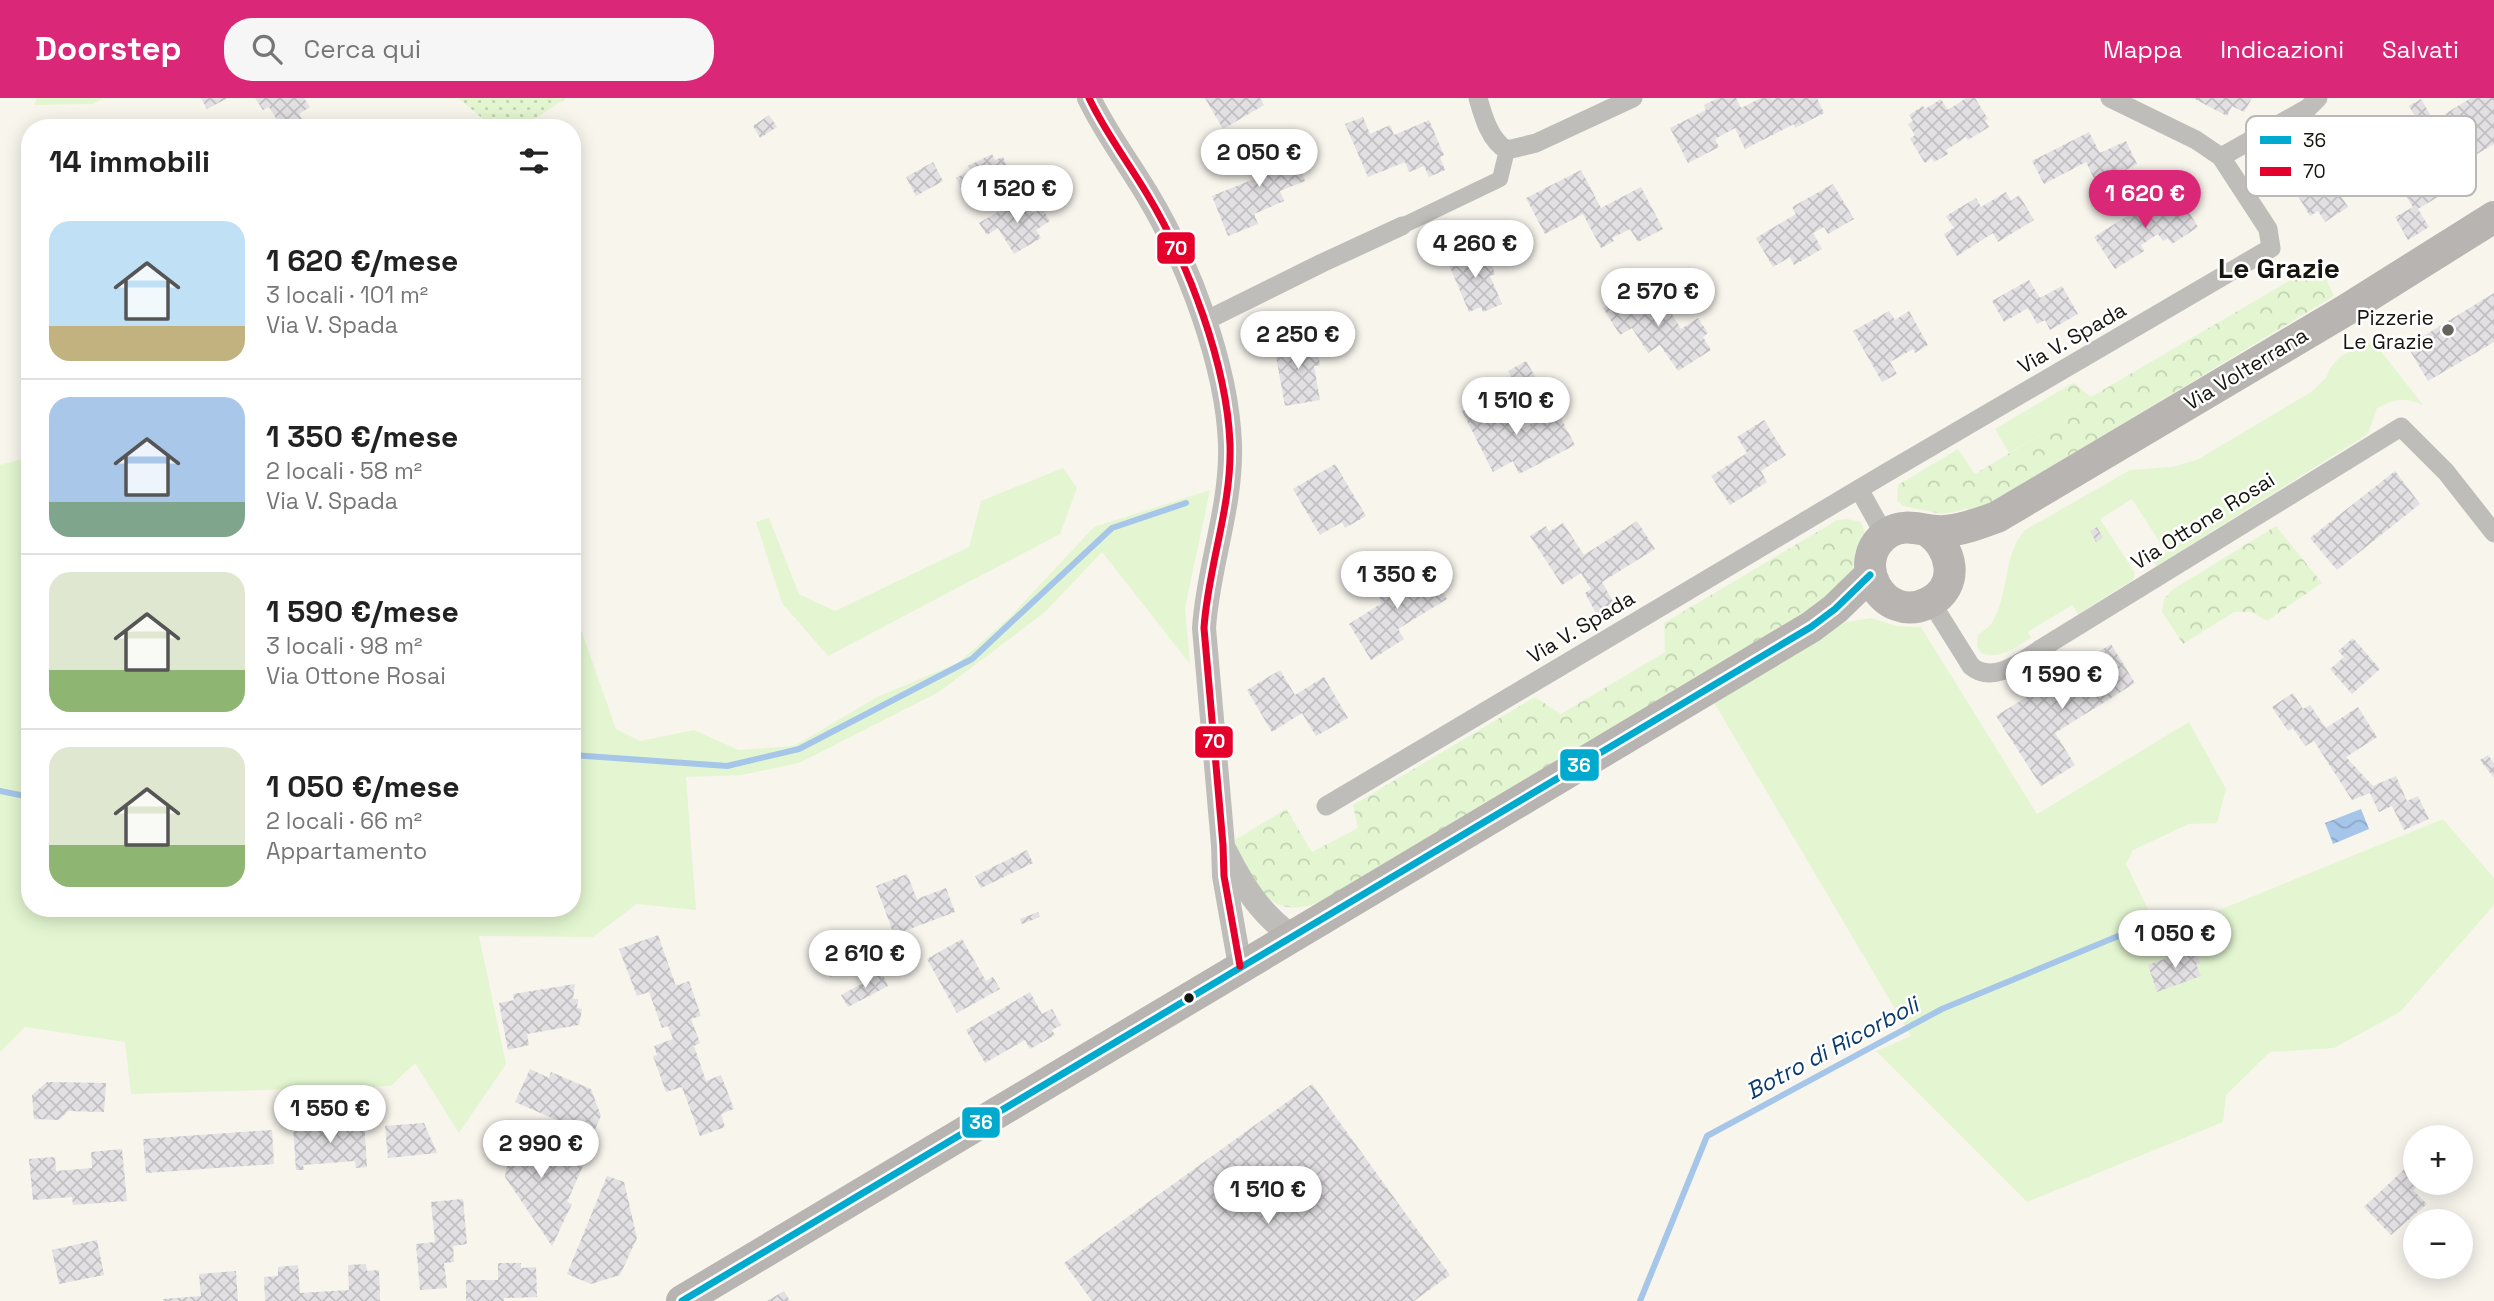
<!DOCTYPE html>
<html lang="it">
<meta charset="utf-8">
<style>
:root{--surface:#fff;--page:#f6f6f6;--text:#222;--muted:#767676;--line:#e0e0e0;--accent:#db2777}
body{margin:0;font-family:"Space Grotesk",sans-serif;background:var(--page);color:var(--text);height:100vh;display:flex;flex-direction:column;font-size:26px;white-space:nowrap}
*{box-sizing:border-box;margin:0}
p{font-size:23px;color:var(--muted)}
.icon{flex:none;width:38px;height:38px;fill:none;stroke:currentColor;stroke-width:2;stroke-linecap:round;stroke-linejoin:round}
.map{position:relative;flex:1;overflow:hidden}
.drawer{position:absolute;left:21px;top:21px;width:560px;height:798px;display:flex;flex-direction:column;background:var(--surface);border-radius:28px;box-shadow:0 4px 18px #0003}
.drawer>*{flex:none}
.controls{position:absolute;left:2403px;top:1027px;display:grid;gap:14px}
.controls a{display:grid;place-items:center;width:70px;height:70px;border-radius:50%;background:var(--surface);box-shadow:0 4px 18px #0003;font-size:35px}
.price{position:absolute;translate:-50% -60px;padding:0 16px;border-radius:24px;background:#fff;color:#222;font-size:23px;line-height:46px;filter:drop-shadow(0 2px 4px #0008)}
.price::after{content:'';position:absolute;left:50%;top:42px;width:21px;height:16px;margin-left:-10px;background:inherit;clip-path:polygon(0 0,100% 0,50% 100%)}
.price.selected{background:var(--accent);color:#fff}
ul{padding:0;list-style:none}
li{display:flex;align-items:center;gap:21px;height:175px;padding:0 28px}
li+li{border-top:2px solid var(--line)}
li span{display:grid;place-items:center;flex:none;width:196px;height:140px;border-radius:21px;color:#555}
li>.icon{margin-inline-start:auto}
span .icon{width:84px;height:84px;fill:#fffc;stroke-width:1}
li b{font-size:30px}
h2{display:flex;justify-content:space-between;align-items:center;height:84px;padding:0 28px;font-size:30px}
header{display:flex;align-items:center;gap:42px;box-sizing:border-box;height:98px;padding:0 35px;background:var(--accent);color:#fff}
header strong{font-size:33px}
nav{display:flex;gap:38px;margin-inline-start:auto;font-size:24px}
.search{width:490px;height:63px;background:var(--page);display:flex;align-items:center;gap:18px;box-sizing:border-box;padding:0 24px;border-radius:28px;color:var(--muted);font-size:26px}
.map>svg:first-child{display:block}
.grass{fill:#e3f6d1}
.park{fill:url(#park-crowns)}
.garden{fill:url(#garden-dots)}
.water{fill:url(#water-waves)}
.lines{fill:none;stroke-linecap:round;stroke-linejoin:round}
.stream{stroke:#a5c5e9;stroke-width:6}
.building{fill:url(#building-cross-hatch)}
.pedestrian{stroke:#bfbdba;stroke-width:16}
.minor{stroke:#bfbdba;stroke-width:19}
.tertiary{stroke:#bfbdba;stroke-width:24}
.primary{stroke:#b7b4b1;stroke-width:32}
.bus-1-casing{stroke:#fff;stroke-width:12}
.bus-2-casing{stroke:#fff;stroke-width:12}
.bus-1{stroke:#00a9ce;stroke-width:7}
.bus-2{stroke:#e4002b;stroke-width:7}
.poi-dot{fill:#66635d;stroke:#fff;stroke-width:2.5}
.bus-dot{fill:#171510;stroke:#fff;stroke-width:2.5}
.labels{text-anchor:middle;stroke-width:5;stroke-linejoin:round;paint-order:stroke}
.poi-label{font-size:21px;fill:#171510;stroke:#fff;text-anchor:end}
.street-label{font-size:21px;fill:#171510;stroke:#fff}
.water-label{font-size:23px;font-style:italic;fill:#093a6c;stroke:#fff}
.district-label{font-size:28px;font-weight:bold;fill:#171510;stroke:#fff}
.key{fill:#fff;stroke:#b9b9b7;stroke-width:2}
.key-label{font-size:19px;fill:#171510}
.line-badge{stroke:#fff;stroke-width:2.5}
.badge-label{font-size:19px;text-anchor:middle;font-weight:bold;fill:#fff}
</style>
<header>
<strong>Doorstep</strong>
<div class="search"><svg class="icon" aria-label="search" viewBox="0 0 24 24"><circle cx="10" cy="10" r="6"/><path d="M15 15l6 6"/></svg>Cerca qui</div>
<nav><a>Mappa</a><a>Indicazioni</a><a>Salvati</a></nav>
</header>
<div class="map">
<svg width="2494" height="1203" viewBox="0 0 2494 1203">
<defs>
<pattern id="park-crowns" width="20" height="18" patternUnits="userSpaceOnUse" patternTransform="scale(1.75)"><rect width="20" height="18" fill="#e3f6d1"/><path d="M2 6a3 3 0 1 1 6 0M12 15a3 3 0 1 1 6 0" fill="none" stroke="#c2d2b2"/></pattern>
<pattern id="garden-dots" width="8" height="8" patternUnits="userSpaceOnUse" patternTransform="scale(1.75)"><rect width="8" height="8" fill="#e3f6d1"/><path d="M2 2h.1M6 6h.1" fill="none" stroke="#c2d2b2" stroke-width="1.8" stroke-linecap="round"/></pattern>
<pattern id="water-waves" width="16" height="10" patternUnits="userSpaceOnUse" patternTransform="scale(1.75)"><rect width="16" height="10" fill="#a5c5e9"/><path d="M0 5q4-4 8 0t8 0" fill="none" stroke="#8da8c7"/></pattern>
<pattern id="building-cross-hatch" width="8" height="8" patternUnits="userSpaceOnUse" patternTransform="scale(1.75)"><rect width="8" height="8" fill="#e2e0e2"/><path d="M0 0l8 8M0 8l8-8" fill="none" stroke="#c1bfc1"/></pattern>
</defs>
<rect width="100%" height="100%" fill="#f8f5ed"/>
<!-- grass -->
<g class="grass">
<path d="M37 0H103L93 6 34 7Z"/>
<path d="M2373 243 2423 307C2403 299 2396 300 2377 310L2368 336 2157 468 2152 463 2166 454 2132 401 2100 421 2135 475 2133 482 2078 516 2072 507 2028 534 2031 540C2014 550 2001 562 1981 555L1977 548 1978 537C1982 534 1988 530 1991 526 2010 498 2002 456 2025 432L2130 372 2171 369 2197 362 2311 294 2326 280 2330 270 2341 258Z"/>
<path d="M2066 289 2080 313 2009 355 1995 331Z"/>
<path d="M30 359V810H572V506L616 631 640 643 694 632 739 652 794 648 877 599 958 565 1010 519 1094 429 1210 392 1185 510 1190 566 1102 454 1045 514 939 594 799 665 741 677 686 679 696 812 637 806 593 839 479 838 506 966 459 1035 415 965 391 988 131 996 125 944 25 929 0 954V367Z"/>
<path d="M1063 370 1077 390 1060 436 828 558 782 505 756 424 769 420 799 496 835 513 969 449 981 403Z"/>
<path d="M1871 520 1896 528 1921 529 2037 716 2189 624 2226 691 2217 725 2189 726 2133 752 2126 766 2160 836 2443 721 2494 780V807L2400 914 2334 950 2270 954 2226 997 2223 1024 2027 1104 1876 953 1911 938 1713 603 1846 524Z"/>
</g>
<!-- park -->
<g class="park">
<path d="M2319 172 2325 178 2334 198 1972 417 1967 411 1942 416 1903 408 1897 403 1898 387 1958 351 1975 376 2080 313 2066 289 2074 285 2091 299 2299 177Z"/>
<path d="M1847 421 1861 424 1865 435 1855 453 1852 479 1821 504 1326 802C1265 826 1258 788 1233 743L1286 711 1312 754 1358 730 1353 707 1535 599 1561 616 1665 554 1664 525 1837 422Z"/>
<path d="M2276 428 2322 485 2267 523 2251 514H2234L2183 546 2162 514 2164 501 2172 492Z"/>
</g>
<!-- garden -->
<path class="garden" d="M458 0H567L520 30H494Z"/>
<!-- water -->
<path class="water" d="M2361 711 2369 731 2333 746 2325 725Z"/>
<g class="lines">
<!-- stream -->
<g class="stream">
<path d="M572 657 727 668 799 651 972 561 1112 430 1186 405"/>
<path d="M0 693 30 699"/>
<path d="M1640 1203 1707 1038 1942 911 2140 829"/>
</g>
</g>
<!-- building -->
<g class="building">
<path d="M201 0H228L207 11Z"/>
<path d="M255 0H304L310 9 299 16 307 30H282L269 9 263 12Z"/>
<path d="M1205 0H1260L1264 7 1223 31Z"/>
<path d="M1718 0H1736L1741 10 1761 0H1771L1772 2 1776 0H1817L1824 15 1795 30 1794 26 1745 51 1735 30 1715 41 1719 49 1688 65 1670 30 1706 12 1704 7Z"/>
<path d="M1966 0H1975L1988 21 1985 23 1989 29 1968 42 1966 39 1946 52 1948 56 1934 64 1932 60 1925 65 1910 41 1915 37 1908 26 1913 23 1909 17 1923 8 1925 11 1941 1 1948 12Z"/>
<path d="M2193 0H2252L2244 14 2232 8 2227 18Z"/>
<path d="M2471 0H2494V46L2472 59 2445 16Z"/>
<path d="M2421 1 2434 23 2422 30 2409 8Z"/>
<path d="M769 17 777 29 760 40 753 28Z"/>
<path d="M1363 19 1370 36 1390 27 1394 37 1429 22 1444 57 1440 59 1445 72 1429 79 1424 68 1409 74 1405 64 1368 79 1345 26Z"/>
<path d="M2089 34 2100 55 2126 43 2137 66 2111 80 2119 94 2098 106 2089 91 2097 87 2086 64 2044 86 2032 63Z"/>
<path d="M2428 34 2443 59 2435 64 2451 91 2418 111 2429 129 2408 142 2395 119 2413 109 2399 87 2410 81 2394 54Z"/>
<path d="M2329 38 2350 70 2331 82 2348 109 2325 124 2318 113 2310 118 2298 98 2303 95 2300 90 2312 83 2305 73 2311 69 2302 55Z"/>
<path d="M1289 43 1305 83 1280 93 1284 103 1254 116 1258 126 1228 138 1212 98 1259 79 1251 58Z"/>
<path d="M992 56 995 62 1003 59 1016 86 998 95 994 86 983 92 986 98 970 107 956 80 971 72 968 68Z"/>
<path d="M933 64 943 83 916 98 906 79Z"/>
<path d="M1581 72 1601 110 1641 89 1663 131 1638 144 1630 131 1612 140 1614 143 1601 150 1583 116 1545 136 1526 100Z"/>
<path d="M1833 86 1854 121 1828 136 1824 129 1813 135 1822 151 1794 167 1790 159 1773 169 1756 140 1796 116 1792 109Z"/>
<path d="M2006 94 2011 103 2019 97 2034 122 1998 144 1993 135 1957 158 1944 136 1954 130 1946 118 1976 100 1981 109Z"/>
<path d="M2159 98 2166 109 2180 100 2198 129 2172 146 2168 140 2163 143 2158 136 2141 147 2144 153 2115 171 2094 139Z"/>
<path d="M1023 99 1033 115 1042 110 1050 123 1036 132 1041 140 1014 156 998 130 987 137 979 125Z"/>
<path d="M1470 152 1472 158 1486 152 1495 176 1490 178 1502 206 1483 214 1481 209 1469 214 1447 162Z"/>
<path d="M2029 182 2040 200 2062 188 2078 216 2050 232 2045 222 2037 226 2028 210 2004 224 1992 203Z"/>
<path d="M1637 188 1654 213 1665 205 1681 231 1698 220 1708 235 1703 239 1711 252 1678 273 1660 247 1648 255 1632 230 1620 237 1603 210Z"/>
<path d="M2494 195V244L2428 283 2409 251 2424 242 2422 239Z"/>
<path d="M1889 213 1895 222 1909 213 1928 247 1915 255 1913 251 1890 264 1897 276 1882 284 1853 233Z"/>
<path d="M1316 241 1320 267 1314 268 1320 302 1285 308 1274 248Z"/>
<path d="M1526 263 1539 285 1521 295 1508 273Z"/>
<path d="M1495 296 1515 334 1557 313 1575 347 1519 376 1513 363 1493 374 1462 313Z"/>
<path d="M1764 322 1786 357 1761 373 1767 384 1730 407 1711 378 1747 355 1737 339Z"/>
<path d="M1335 366 1366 418 1345 430 1342 424 1320 437 1293 391Z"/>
<path d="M2395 373 2420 406 2337 472 2310 440Z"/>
<path d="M1637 423 1655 451 1602 484 1616 509 1598 519 1585 495 1591 491 1581 475 1562 487 1530 438 1546 428 1549 434 1563 425 1584 457Z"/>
<path d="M2097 429 2103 440 2096 444 2090 433Z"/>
<path d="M1426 466 1447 501 1398 531 1404 541 1371 562 1349 526 1382 505 1377 496Z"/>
<path d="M2353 540 2380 571 2352 596 2330 571 2344 559 2338 553Z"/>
<path d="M2111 546 2135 585 2055 635 2075 667 2041 688 1996 618Z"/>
<path d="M1280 572 1295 597 1324 579 1348 620 1316 638 1302 615 1272 634 1247 592Z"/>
<path d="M2293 595 2303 611 2310 607 2326 630 2358 609 2377 639 2346 659 2373 688 2396 678 2407 703 2418 698 2429 721 2404 732 2392 708 2379 714 2370 695 2352 702 2314 643 2305 648 2293 630 2288 633 2272 609Z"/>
<path d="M2488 657 2494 665V680L2480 662Z"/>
<path d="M1027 752 1033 765 981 790 975 778Z"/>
<path d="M907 776 917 801 946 790 955 814 894 837 876 788Z"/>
<path d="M1038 814 1040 819 1022 826 1020 821Z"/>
<path d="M658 837 676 888 689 883 701 918 691 921 700 945 694 948 706 983 721 977 734 1011 721 1016 725 1029 700 1038 682 989 666 994 653 958 657 957 654 948 673 941 668 928 662 930 649 894 637 898 619 851Z"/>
<path d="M962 841 986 883 993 879 1000 891 957 915 927 861Z"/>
<path d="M901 850 908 866 887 875 880 859Z"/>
<path d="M2195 850 2200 865 2196 866 2201 878 2157 894 2148 867Z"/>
<path d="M837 865 839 877 830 879 828 867Z"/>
<path d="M882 875 888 888 848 909 841 897Z"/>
<path d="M575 886 573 901H578L577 910 582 911 579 927 527 936 529 947 508 952 499 905 514 902 513 896Z"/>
<path d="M1030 894 1042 916 1052 911 1061 927 1052 932 1055 937 1030 951 1025 942 985 965 966 932Z"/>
<path d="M530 971 549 980 551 974 591 991 601 1018 589 1044 570 1036 573 1029 515 1004Z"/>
<path d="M47 984 106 985 104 1014 68 1013 59 1022 34 1021 32 997Z"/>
<path d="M1312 986 1450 1177 1414 1203H1092L1064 1165Z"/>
<path d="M364 1024 367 1069 356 1070 355 1063 303 1067 304 1072H296L293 1029Z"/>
<path d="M424 1025 437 1055 388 1060 385 1028Z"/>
<path d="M512 1027 554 1046 551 1053 583 1068 567 1104 572 1106 552 1148 505 1079Z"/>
<path d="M272 1032 274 1066 146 1075 143 1041Z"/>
<path d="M122 1051 127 1103 73 1107 72 1099 33 1102 29 1061 55 1059 56 1073 92 1070 91 1054Z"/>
<path d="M2415 1061V1085H2421L2413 1092 2427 1106 2391 1137 2364 1109Z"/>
<path d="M607 1078 624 1084 637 1140 620 1177 591 1186 567 1176Z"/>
<path d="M463 1101 467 1146 453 1148 454 1164 444 1165 447 1190 420 1192 416 1146 435 1144 431 1104Z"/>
<path d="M97 1142 104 1177 59 1186 52 1152Z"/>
<path d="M498 1165H521V1170L536 1169 537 1199 504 1200V1203H466V1182H498Z"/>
<path d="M366 1166 367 1173 379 1172 380 1203H265L264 1179 278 1178V1169L298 1167 300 1195 349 1192 348 1167Z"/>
<path d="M236 1173 238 1203H163V1201L201 1198 199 1176Z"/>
<path d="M784 1193 790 1203H767Z"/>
</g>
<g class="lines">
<!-- pedestrian -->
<path class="pedestrian" d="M1402 128 1500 81 1507 52"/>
<!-- minor -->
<g class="minor">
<path d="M1478 0C1483 18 1490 43 1507 52L1536 45 1633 0"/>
<path d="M2221 59 2308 10 2318 0"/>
<path d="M1205 223 1322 165 1402 128"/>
<path d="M1859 391 1879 427 1889 434"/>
<path d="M1931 504 1971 568C1993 587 2022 563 2042 550L2401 329 2446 374 2494 435"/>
<path d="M1326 708 1886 375 2271 150 2268 131 2221 59 2196 42 2110 0"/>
</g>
<!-- tertiary -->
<g class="tertiary">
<path d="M1089 0C1105 34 1128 64 1147 96 1188 164 1227 266 1230 346 1232 409 1208 468 1204 530L1223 747 1224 778 1240 868"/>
<path d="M1226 754C1244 790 1260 815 1293 839"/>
</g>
<!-- primary -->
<g class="primary">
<path d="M1926 432C1953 449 1961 489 1928 505 1883 527 1847 462 1888 435 1907 423 1925 435 1945 433 1963 432 1980 425 1997 419L2346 212 2494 119"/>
<path d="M682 1203 1811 529 1835 511 1870 477"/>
</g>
<!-- bus-1 casing -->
<g class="bus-1-casing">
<path id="bus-1" d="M682 1203 1811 529 1835 511 1870 477"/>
</g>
<!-- bus-2 casing -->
<g class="bus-2-casing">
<path id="bus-2" d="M1089 0C1105 34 1128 64 1147 96 1188 164 1227 266 1230 346 1232 409 1208 468 1204 530L1223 747 1224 778 1240 868"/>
</g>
<!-- bus-1 -->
<use href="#bus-1" class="bus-1"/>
<!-- bus-2 -->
<use href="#bus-2" class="bus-2"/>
</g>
<!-- markers -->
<circle class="poi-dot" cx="2448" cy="232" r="7"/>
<circle class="bus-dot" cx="1189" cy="900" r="6"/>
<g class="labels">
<!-- poi labels -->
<g class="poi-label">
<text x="2434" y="227">Pizzerie<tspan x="2434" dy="24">Le Grazie</tspan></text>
</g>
<!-- street labels -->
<g class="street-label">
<text transform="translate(2072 240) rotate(-30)" y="7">Via V. Spada</text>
<text transform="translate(2246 271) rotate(-31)" y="7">Via Volterrana</text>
<text transform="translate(2203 423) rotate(-32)" y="7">Via Ottone Rosai</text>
<text transform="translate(1581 529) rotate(-31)" y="7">Via V. Spada</text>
</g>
<!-- water labels -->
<g class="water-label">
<text transform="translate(1832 950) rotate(-28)" y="8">Botro di Ricorboli</text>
</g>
<!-- district labels -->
<g class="district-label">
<text x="2279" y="180">Le Grazie</text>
</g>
</g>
<!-- legend -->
<rect x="2246" y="18" width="230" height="80" rx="10" class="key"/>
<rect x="2260" y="38" width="31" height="8" fill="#00a9ce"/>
<rect x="2260" y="69" width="31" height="9" fill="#e4002b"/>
<g class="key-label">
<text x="2303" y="49">36</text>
<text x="2303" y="80">70</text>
</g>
<g class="line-badge">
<rect x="1156" y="133" width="40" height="34" rx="7" fill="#e4002b"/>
<rect x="1194" y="627" width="40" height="34" rx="7" fill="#e4002b"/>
<rect x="1559" y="650" width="41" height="34" rx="7" fill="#00a9ce"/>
<rect x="961" y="1008" width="40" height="33" rx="7" fill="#00a9ce"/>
</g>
<g class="badge-label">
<text x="1176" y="157">70</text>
<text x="1214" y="650">70</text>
<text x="1579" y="674">36</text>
<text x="981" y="1031">36</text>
</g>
</svg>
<div class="controls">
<a>+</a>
<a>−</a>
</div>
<b class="price" style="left:1259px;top:91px">2 050 €</b>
<b class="price" style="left:1017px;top:127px">1 520 €</b>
<b class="price selected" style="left:2145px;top:132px">1 620 €</b>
<b class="price" style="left:1475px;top:182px">4 260 €</b>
<b class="price" style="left:1658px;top:230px">2 570 €</b>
<b class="price" style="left:1298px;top:273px">2 250 €</b>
<b class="price" style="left:1516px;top:339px">1 510 €</b>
<b class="price" style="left:1397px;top:513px">1 350 €</b>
<b class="price" style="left:2062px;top:613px">1 590 €</b>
<b class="price" style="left:2175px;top:872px">1 050 €</b>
<b class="price" style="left:865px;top:892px">2 610 €</b>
<b class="price" style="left:330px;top:1047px">1 550 €</b>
<b class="price" style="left:541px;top:1082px">2 990 €</b>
<b class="price" style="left:1268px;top:1128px">1 510 €</b>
<section class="drawer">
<h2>14 immobili<svg class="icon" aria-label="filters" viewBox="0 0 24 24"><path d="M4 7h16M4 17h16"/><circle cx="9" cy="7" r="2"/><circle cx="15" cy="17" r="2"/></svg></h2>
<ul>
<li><span style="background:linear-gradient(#bfe0f5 75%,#c2b280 0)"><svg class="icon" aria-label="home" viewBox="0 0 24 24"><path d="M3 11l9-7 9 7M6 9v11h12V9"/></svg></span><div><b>1 620 €/mese</b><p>3 locali · 101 m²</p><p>Via V. Spada</p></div></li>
<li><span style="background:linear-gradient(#a9c7e8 75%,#7fa58c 0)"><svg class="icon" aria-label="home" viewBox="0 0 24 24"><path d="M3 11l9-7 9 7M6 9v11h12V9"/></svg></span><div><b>1 350 €/mese</b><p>2 locali · 58 m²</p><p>Via V. Spada</p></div></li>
<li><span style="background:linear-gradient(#dfe7d0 70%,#8fb573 0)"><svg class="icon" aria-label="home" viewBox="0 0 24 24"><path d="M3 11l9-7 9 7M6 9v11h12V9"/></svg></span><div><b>1 590 €/mese</b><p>3 locali · 98 m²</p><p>Via Ottone Rosai</p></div></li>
<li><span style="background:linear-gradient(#dfe7d0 70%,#8fb573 0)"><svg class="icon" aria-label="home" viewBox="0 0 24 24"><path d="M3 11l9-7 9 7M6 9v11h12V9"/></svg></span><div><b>1 050 €/mese</b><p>2 locali · 66 m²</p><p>Appartamento</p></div></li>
</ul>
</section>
</div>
